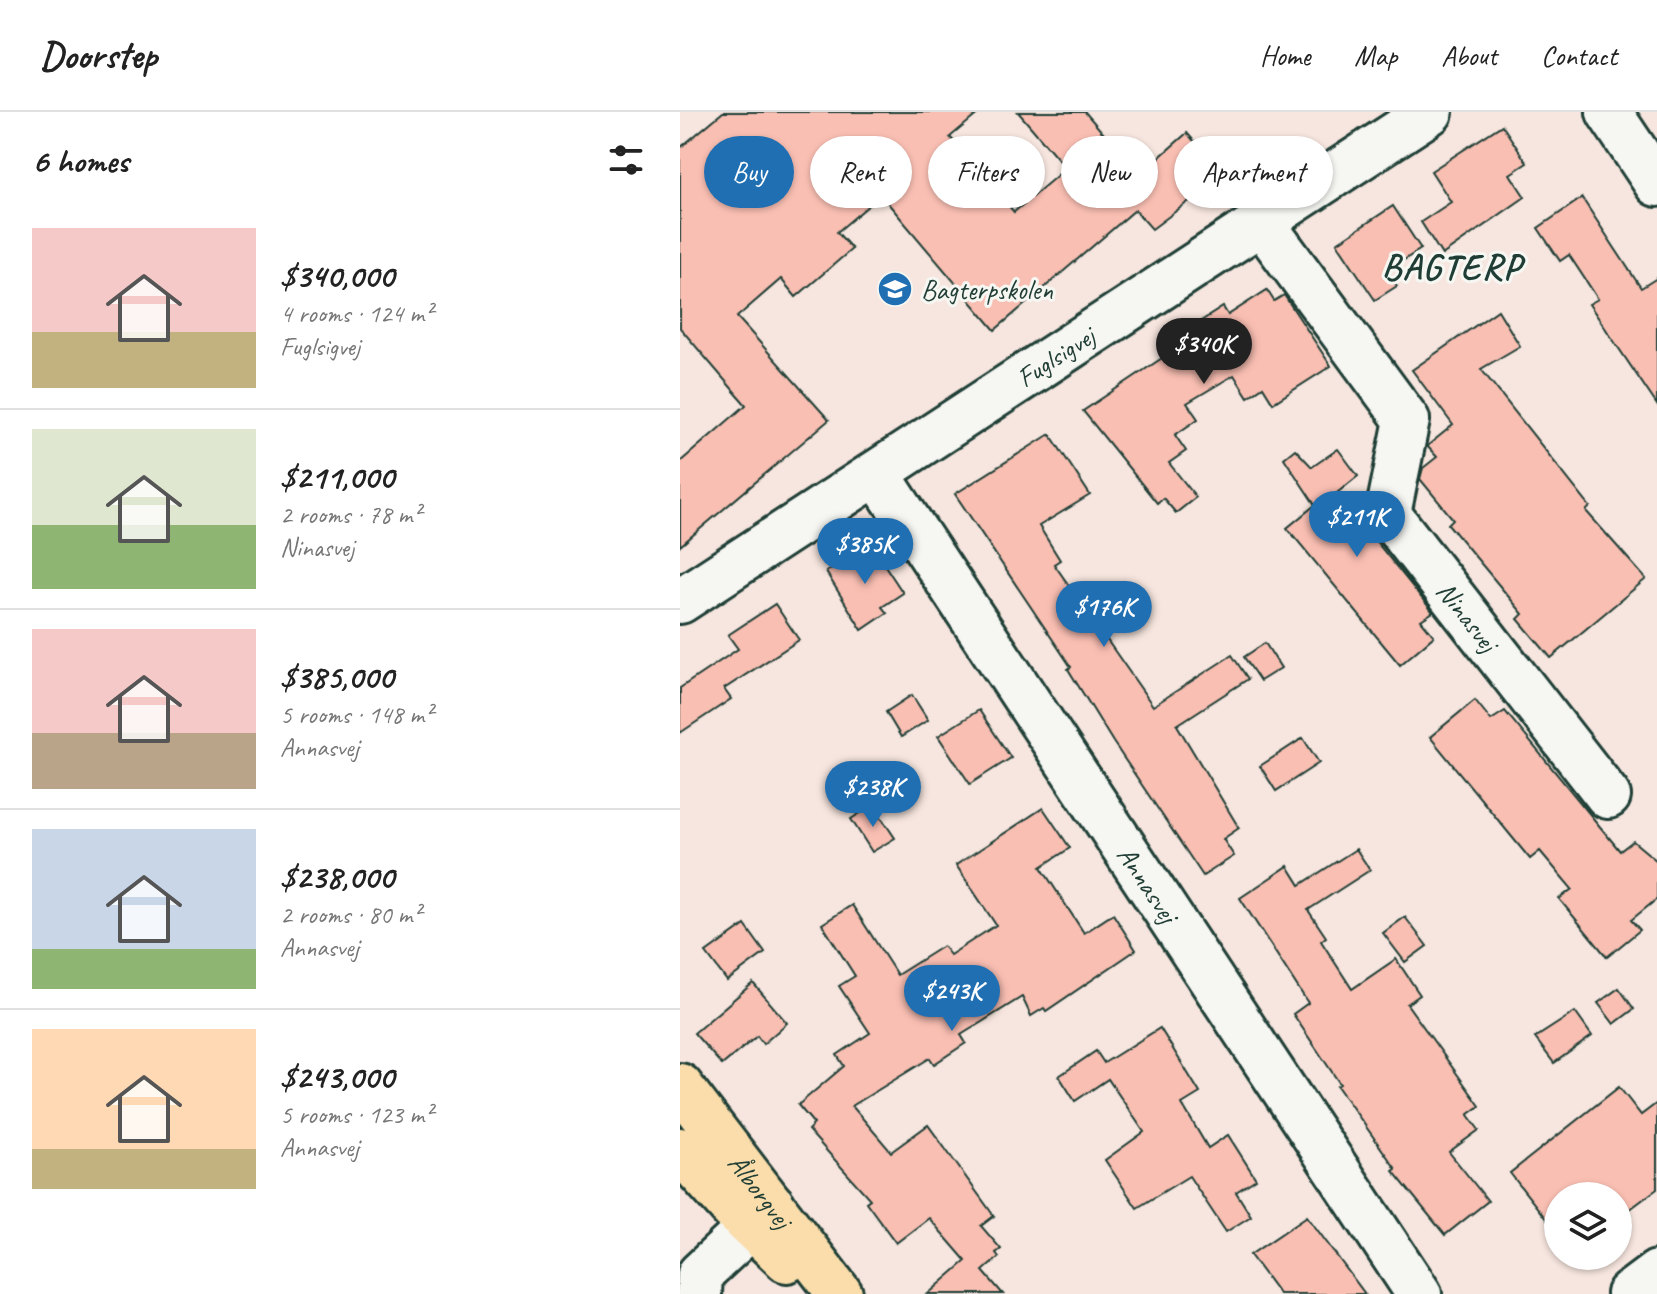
<!DOCTYPE html>
<meta charset="utf-8">
<style>
:root{--surface:#fff;--page:#f6f6f6;--text:#222;--muted:#767676;--line:#e0e0e0;--accent:#1f6fb2}
body{margin:0;font-family:Caveat,sans-serif;background:var(--page);color:var(--text);height:100vh;display:flex;flex-direction:column;font-size:30px;white-space:nowrap}
*{box-sizing:border-box;margin:0}
p{font-size:26px;color:var(--muted)}
.icon{flex:none;width:44px;height:44px;fill:none;stroke:currentColor;stroke-width:2;stroke-linecap:round;stroke-linejoin:round}
.map{position:relative;flex:1;overflow:hidden}
.sheet{display:flex;flex-direction:column;background:var(--surface);width:680px}
.sheet>*{flex:none}
.top-card{position:absolute;left:24px;top:24px;width:760px;height:72px;display:flex;gap:16px}
.buttons{position:absolute;left:864px;top:1070px;display:grid;gap:16px}
.buttons a{display:grid;place-items:center;width:88px;height:88px;border-radius:50%;background:var(--surface);box-shadow:0 2px 6px #0004;font-size:40px}
.price{position:absolute;translate:-50% -68px;padding:0 18px;border-radius:28px;background:var(--accent);color:#fff;font-size:26px;line-height:52px;filter:drop-shadow(0 2px 4px #0008)}
.price::after{content:'';position:absolute;left:50%;top:48px;width:24px;height:18px;margin-left:-12px;background:inherit;clip-path:polygon(0 0,100% 0,50% 100%)}
.price.active{background:#222;color:#fff}
ul{padding:0;list-style:none}
li{display:flex;align-items:center;gap:24px;height:200px;padding:0 32px}
li+li{border-top:2px solid var(--line)}
li span{display:grid;place-items:center;flex:none;width:224px;height:160px;border-radius:0px;color:#555}
li>.icon{margin-inline-start:auto}
span .icon{width:96px;height:96px;fill:#fffc;stroke-width:1}
li b{font-size:34px}
h2{display:flex;justify-content:space-between;align-items:center;height:96px;padding:0 32px;font-size:34px}
.pill{padding:0 28px;border-radius:36px;background:var(--surface);box-shadow:0 2px 6px #0004;font-size:28px;line-height:72px}
.pill.active{background:var(--accent);color:#fff}
header{display:flex;align-items:center;gap:48px;box-sizing:border-box;height:112px;padding:0 40px;background:var(--surface);border-bottom:2px solid var(--line)}
header strong{font-size:38px}
nav{display:flex;gap:44px;margin-inline-start:auto;font-size:28px}
main{display:flex;flex:1;min-height:0}
.map>svg:first-child{display:block}
.building{fill:#fabfb3;stroke:#1f3d34;stroke-width:2}
.lines{fill:none;stroke-linecap:round;stroke-linejoin:round}
.minor-casing{stroke:#1f3d34;stroke-width:50}
.major-casing{stroke:#1f3d34;stroke-width:50}
.minor{stroke:#f6f6f2;stroke-width:44}
.major{stroke:#faddab;stroke-width:44}
.labels{text-anchor:middle;stroke-width:6;stroke-linejoin:round;paint-order:stroke}
.poi-label{font-size:28px;fill:#1f3d34;stroke:#f6f6f2;text-anchor:start}
.street-label{font-size:28px;fill:#1f3d34;stroke:#f6f6f2}
.district-label{font-size:36px;font-weight:bold;letter-spacing:2px;fill:#1f3d34;stroke:#f6f6f2}
</style>
<header>
<strong>Doorstep</strong>
<nav><a>Home</a><a>Map</a><a>About</a><a>Contact</a></nav>
</header>
<main>
<section class="sheet">
<h2>6 homes<svg class="icon" aria-label="filters" viewBox="0 0 24 24"><path d="M4 7h16M4 17h16"/><circle cx="9" cy="7" r="2"/><circle cx="15" cy="17" r="2"/></svg></h2>
<ul>
<li><span style="background:linear-gradient(#f6c9c9 65%,#c2b280 0)"><svg class="icon" aria-label="home" viewBox="0 0 24 24"><path d="M3 11l9-7 9 7M6 9v11h12V9"/></svg></span><div><b>$340,000</b><p>4 rooms · 124 m²</p><p>Fuglsigvej</p></div></li>
<li><span style="background:linear-gradient(#dfe7d0 60%,#8fb573 0)"><svg class="icon" aria-label="home" viewBox="0 0 24 24"><path d="M3 11l9-7 9 7M6 9v11h12V9"/></svg></span><div><b>$211,000</b><p>2 rooms · 78 m²</p><p>Ninasvej</p></div></li>
<li><span style="background:linear-gradient(#f6c9c9 65%,#b9a48a 0)"><svg class="icon" aria-label="home" viewBox="0 0 24 24"><path d="M3 11l9-7 9 7M6 9v11h12V9"/></svg></span><div><b>$385,000</b><p>5 rooms · 148 m²</p><p>Annasvej</p></div></li>
<li><span style="background:linear-gradient(#c9d6e8 75%,#8fb573 0)"><svg class="icon" aria-label="home" viewBox="0 0 24 24"><path d="M3 11l9-7 9 7M6 9v11h12V9"/></svg></span><div><b>$238,000</b><p>2 rooms · 80 m²</p><p>Annasvej</p></div></li>
<li><span style="background:linear-gradient(#ffd9b3 75%,#c2b280 0)"><svg class="icon" aria-label="home" viewBox="0 0 24 24"><path d="M3 11l9-7 9 7M6 9v11h12V9"/></svg></span><div><b>$243,000</b><p>5 rooms · 123 m²</p><p>Annasvej</p></div></li>
</ul>
</section>
<div class="map">
<svg width="977" height="1182" viewBox="0 0 977 1182">
<rect width="100%" height="100%" fill="#f7e6df"/>
<filter id="ink" filterUnits="userSpaceOnUse"><feTurbulence type="fractalNoise" baseFrequency=".0125" numOctaves="2"/><feDisplacementMap in="SourceGraphic" scale="16" xChannelSelector="R" yChannelSelector="G"/><feConvolveMatrix kernelMatrix="1 2 1 2 8 2 1 2 1" color-interpolation-filters="sRGB"/></filter>
<g filter="url(#ink)">
<!-- building -->
<g class="building">
<path d="M43 0H300L270 25 334 100 386 56 338 0H405L459 63 507 21 544 63 472 117 455 98 315 218 201 83 157 120 172 137 116 185 101 167 57 205 149 308 0 434V350L66 293 0 216V36Z"/>
<path d="M822 13 847 51 830 62 845 85 762 143 741 110 771 90 751 59Z"/>
<path d="M902 86 961 176 977 166V293L909 192 918 187 889 143 880 149 858 116Z"/>
<path d="M713 94 741 137 707 159 717 174 695 188 657 131Z"/>
<path d="M587 178 594 189 604 183 651 254 593 291 583 275 568 285 554 263 507 291 518 307 495 323 506 339 489 351 516 385 496 401 483 386 477 391 403 299 515 224 510 216 543 195 548 203Z"/>
<path d="M818 198 840 234 801 257 910 395 906 399 966 467 871 546 838 507 843 502 768 412 773 407 740 367 743 356 757 345 747 334 773 313 732 258Z"/>
<path d="M370 322 410 383 359 414 380 448 374 452 473 594 552 543 568 567 497 613 559 716 543 727 554 744 523 764 433 630 388 557 391 555 275 382Z"/>
<path d="M615 337 632 355 658 337 678 364 657 381 753 500 741 508 754 524 720 553 607 416 635 393 604 346Z"/>
<path d="M192 434 223 481 202 495 207 501 182 518 146 460Z"/>
<path d="M95 492 119 528 44 577 51 587 0 621V576L58 537 48 523Z"/>
<path d="M585 531 601 556 580 569 564 545Z"/>
<path d="M232 583 248 608 221 625 206 600Z"/>
<path d="M795 588 811 608 825 599 940 739 953 729 977 749V787L951 808 960 818 927 845 879 787 892 777 860 739 850 747 750 625Z"/>
<path d="M299 598 331 646 290 672 258 624Z"/>
<path d="M623 626 639 651 596 679 580 654Z"/>
<path d="M193 693 215 726 192 740 171 707Z"/>
<path d="M363 696 390 736 361 755 404 821 433 802 456 838 366 899 364 896 351 904 342 885 281 923 286 931 254 952 250 946 172 994 211 1040 248 1013 314 1104 301 1114 321 1137 316 1141 319 1145 303 1159 323 1182H248L286 1149 249 1106 216 1131 186 1090 190 1087 128 1018 134 1012 118 993 164 954 157 943 190 921 159 874 175 864 142 812 172 793 217 863 263 834 270 843 316 813 276 753Z"/>
<path d="M676 737 690 758 628 798 646 825 641 829 672 877 716 847 740 883 727 892 800 994 788 1003 799 1018 769 1040 808 1089 765 1123 713 1059 716 1057 657 974 660 972 613 902 628 891 560 786 608 754 620 773Z"/>
<path d="M725 805 747 834 725 850 703 821Z"/>
<path d="M65 813 85 841 47 869 26 841Z"/>
<path d="M73 871 107 911 83 932 77 924 42 953 14 921Z"/>
<path d="M939 876 954 897 934 912 918 891Z"/>
<path d="M895 900 912 924 874 951 855 926Z"/>
<path d="M480 916 520 981 502 992 528 1036 548 1023 576 1067 556 1080 571 1104 546 1120 509 1064 457 1096 425 1048 464 1020 428 967 395 989 379 964 416 939 424 951Z"/>
<path d="M939 975 961 1003 977 991V1077L938 1106V1084H878V1122L830 1061Z"/>
<path d="M627 1104 685 1182H599L570 1143Z"/>
</g>
<g class="lines">
<!-- minor casing -->
<g class="minor-casing">
<g id="minor">
<path d="M929 0 977 72"/>
<path id="s1" d="M582 111 727 308 708 402 928 684"/>
<path id="s2" d="M198 363 739 1182"/>
<path id="s3" d="M0 489 750 0"/>
<path d="M19 1182 20 1162 93 1094"/>
<path d="M949 1182 977 1161"/>
</g>
</g>
<!-- major casing -->
<g class="major-casing">
<g id="major">
<path id="s4" d="M0 974 160 1182"/>
<path d="M0 1038 53 1097 107 1148"/>
</g>
</g>
<!-- minor -->
<use href="#minor" class="minor"/>
<!-- major -->
<use href="#major" class="major"/>
</g>
</g>
<!-- icons -->
<defs>
<g id="school-disc" transform="scale(1.8)"><circle r="9.5" fill="#1f6fb2" stroke="#f6f6f2"/><path d="M0-5L7-2L0 1L-7-2ZM-4 1L0 2.5L4 1V4Q0 6-4 4Z" fill="#fff"/></g>
</defs>
<g fill-rule="evenodd">
<use href="#school-disc" x="215" y="177"/>
</g>
<g class="labels">
<!-- poi labels -->
<g class="poi-label">
<text x="241" y="187">Bagterpskolen</text>
</g>
<!-- street labels -->
<g class="street-label">
<text dy="10" stroke="none"><textPath href="#s3" startOffset="448">Fuglsigvej</textPath></text>
<text dy="10" stroke="none"><textPath href="#s1" startOffset="470">Ninasvej</textPath></text>
<text dy="10" stroke="none"><textPath href="#s2" startOffset="490">Annasvej</textPath></text>
<text dy="10" stroke="none"><textPath href="#s4" startOffset="132">Ålborgvej</textPath></text>
</g>
<!-- district labels -->
<g class="district-label">
<text x="772" y="167">BAGTERP</text>
</g>
</g>
</svg>
<div class="buttons">
<a><svg class="icon" aria-label="layers" viewBox="0 0 24 24"><path d="M12 4l9 5-9 5-9-5zM3 14l9 5 9-5"/></svg></a>
</div>
<b class="price active" style="left:524px;top:274px">$340K</b>
<b class="price" style="left:677px;top:447px">$211K</b>
<b class="price" style="left:185px;top:474px">$385K</b>
<b class="price" style="left:424px;top:537px">$176K</b>
<b class="price" style="left:193px;top:717px">$238K</b>
<b class="price" style="left:272px;top:921px">$243K</b>
<div class="top-card">
<a class="pill active">Buy</a>
<a class="pill">Rent</a>
<a class="pill">Filters</a>
<a class="pill">New</a>
<a class="pill">Apartment</a>
</div>
</div>
</main>
